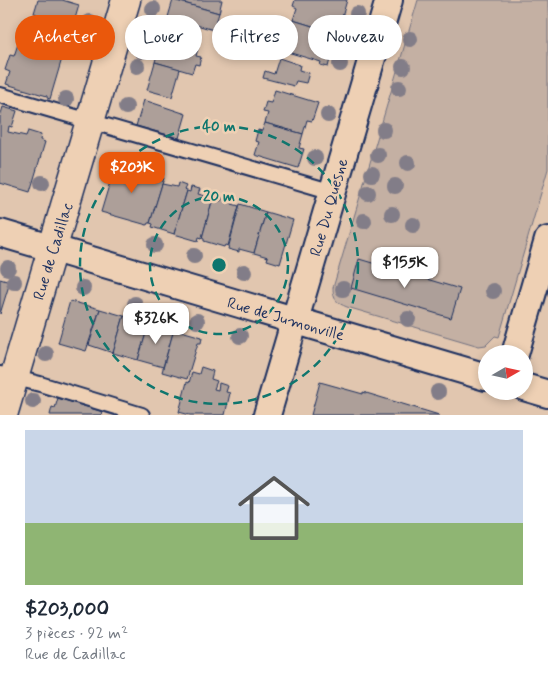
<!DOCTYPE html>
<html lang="fr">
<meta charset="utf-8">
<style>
:root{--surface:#fff;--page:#f2f2f3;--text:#1f2937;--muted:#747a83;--accent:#ea580c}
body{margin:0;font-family:Mynerve,sans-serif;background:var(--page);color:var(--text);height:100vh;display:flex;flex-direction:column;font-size:19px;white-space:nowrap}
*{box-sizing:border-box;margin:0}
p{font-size:16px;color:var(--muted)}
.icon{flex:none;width:28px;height:28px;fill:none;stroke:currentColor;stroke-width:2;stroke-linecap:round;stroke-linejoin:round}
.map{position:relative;height:415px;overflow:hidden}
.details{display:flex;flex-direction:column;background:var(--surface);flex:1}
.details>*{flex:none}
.top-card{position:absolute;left:15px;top:15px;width:519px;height:45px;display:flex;gap:10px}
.needle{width:32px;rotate:81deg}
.controls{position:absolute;left:478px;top:345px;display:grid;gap:10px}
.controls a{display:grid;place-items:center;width:55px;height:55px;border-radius:50%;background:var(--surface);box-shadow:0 2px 8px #0003;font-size:25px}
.price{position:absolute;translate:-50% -42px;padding:0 11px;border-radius:10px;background:#fff;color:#222;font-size:16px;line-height:32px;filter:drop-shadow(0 1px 2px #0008)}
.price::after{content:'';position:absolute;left:50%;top:30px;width:15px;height:11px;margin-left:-8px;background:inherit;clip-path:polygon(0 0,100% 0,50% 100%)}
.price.current{background:var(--accent);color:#fff}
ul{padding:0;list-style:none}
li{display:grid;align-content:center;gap:10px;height:265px;padding:0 25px}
li span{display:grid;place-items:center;height:155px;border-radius:0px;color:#555}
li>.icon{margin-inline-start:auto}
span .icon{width:90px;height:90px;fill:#fffc;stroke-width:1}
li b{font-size:21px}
.pill{padding:0 18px;border-radius:22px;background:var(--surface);box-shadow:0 2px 8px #0003;font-size:18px;line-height:45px}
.pill.current{background:var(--accent);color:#fff}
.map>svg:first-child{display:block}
.green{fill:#c4b0a3;stroke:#707080}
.building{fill:#ad9f99;stroke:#1b2f5e}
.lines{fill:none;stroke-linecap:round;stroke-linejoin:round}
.service-casing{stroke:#1b2f5e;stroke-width:18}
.minor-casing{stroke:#1b2f5e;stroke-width:30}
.tertiary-casing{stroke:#1b2f5e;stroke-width:31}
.service{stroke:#eed0b4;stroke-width:14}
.minor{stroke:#eed0b4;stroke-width:26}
.tertiary{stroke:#eed0b4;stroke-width:28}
.tree{fill:#827d88}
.ring{fill:none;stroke:#0f766e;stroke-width:2.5;stroke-dasharray:9 6}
.labels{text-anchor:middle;stroke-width:5;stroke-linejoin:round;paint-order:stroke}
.street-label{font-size:16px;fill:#1b2f5e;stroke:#eed0b4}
.centre{fill:#0f766e;stroke:#eed0b4;stroke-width:2.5}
.ring-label{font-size:15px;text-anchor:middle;font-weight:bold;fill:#0f766e;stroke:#eed0b4;stroke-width:5;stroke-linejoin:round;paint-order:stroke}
</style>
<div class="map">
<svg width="548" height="415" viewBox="0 0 548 415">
<rect width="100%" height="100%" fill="#e1c6af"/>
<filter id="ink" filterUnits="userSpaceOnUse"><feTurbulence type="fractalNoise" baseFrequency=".02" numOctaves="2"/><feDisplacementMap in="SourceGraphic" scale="10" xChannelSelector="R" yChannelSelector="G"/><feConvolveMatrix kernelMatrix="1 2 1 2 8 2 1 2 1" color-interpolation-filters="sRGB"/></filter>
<g filter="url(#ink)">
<!-- green -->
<path class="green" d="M418 0H548V169L499 337 495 336 486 345 479 346 347 307C337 303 333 300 333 288Z"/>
<!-- building -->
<g class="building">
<path d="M38 0H62L79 5 70 36 34 26 37 14 34 13Z"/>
<path d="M173 0H222L219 13Z"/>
<path d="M173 0 219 13 214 30 168 17Z"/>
<path d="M295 0H347L338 31H336L335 33 293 20 297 8 293 6Z"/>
<path d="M293 20 335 33 334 35 336 36 328 67 320 65 321 62 284 51 287 42 282 40 285 31 289 33Z"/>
<path d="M163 34 199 45 196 56 201 57 199 65 195 64 192 73 155 62Z"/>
<path d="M18 44 59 56V54L63 55 50 99 47 98V96L6 84 10 72 5 70 10 55 14 56Z"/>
<path d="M279 58 300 65 299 70 309 73 306 83 296 81 294 86 263 78 265 71 274 74Z"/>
<path d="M155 62 180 69 172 97 147 90Z"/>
<path d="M275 90 318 103 312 121 307 120 303 134 265 123 268 113 263 112 266 102 271 103Z"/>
<path d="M144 100 186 114 179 138 136 126Z"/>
<path d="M3 107 17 111 12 127 9 126 8 132 26 136 28 131 41 135 40 140 45 142 30 192 0 183V117Z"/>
<path d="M265 123 303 134 299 148 304 149 298 168 255 155 259 142 255 141 258 130 262 131Z"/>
<path d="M116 162 162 176 161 178H164L150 223H148L147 225 101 212Z"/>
<path d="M178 183 186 186 184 190 187 191 174 234 152 227 153 224 150 223 162 184 177 187Z"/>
<path d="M191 187 200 189 198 194 213 198 202 238 199 237 198 241 174 234 187 191 190 192Z"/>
<path d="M223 196 234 200 232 204 239 206 228 246 225 245 224 247 204 241V239L202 238 213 198 221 201Z"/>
<path d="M240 204 266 212 254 253 239 249V252L228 249Z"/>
<path d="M266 212 293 220 280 264 267 260 268 257 254 253Z"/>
<path d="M359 259 460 289 451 318 351 288Z"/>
<path d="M0 279 10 282 0 314Z"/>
<path d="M70 301 100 309 86 351 58 343Z"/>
<path d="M100 309 124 316 113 353 89 345Z"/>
<path d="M124 316 149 323 138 360 113 353Z"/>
<path d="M149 323 174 330 163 367 138 360Z"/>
<path d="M174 329 202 337 201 343H198L187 379 162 372Z"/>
<path d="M201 367 213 371 211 379 217 381 214 389 218 390 219 383 228 386 226 392 230 393 225 415H190L179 412 187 382 189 383 192 372 199 374Z"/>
<path d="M320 382 363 394V392L439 415H311Z"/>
<path d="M58 398 103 412 102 415H50L52 407 55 408Z"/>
</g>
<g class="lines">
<!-- service casing -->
<g class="service-casing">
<g id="service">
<path d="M0 95 333 192"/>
<path d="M0 374 40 384 142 415"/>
</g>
</g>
<!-- minor casing -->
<g class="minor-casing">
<g id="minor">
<path d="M0 233 486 377"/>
<path d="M515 354 548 240"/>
<path d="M524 387 548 394"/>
<path d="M267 415 389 0"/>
</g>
</g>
<!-- tertiary casing -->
<g class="tertiary-casing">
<path id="tertiary" d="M3 415 126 0"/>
</g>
<!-- service -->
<use href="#service" class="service"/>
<!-- minor -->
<use href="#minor" class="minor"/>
<!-- tertiary -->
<use href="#tertiary" class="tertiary"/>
</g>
<!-- trees -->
<g class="tree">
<circle cx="153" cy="9" r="8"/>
<circle cx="357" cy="14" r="8"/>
<circle cx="90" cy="22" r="8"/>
<circle cx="410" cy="39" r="8"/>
<circle cx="142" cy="51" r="8"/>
<circle cx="340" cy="64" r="8"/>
<circle cx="137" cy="66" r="8"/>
<circle cx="403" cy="67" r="8"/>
<circle cx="399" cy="88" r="8"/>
<circle cx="66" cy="99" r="8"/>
<circle cx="126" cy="107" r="8"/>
<circle cx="328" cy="115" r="8"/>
<circle cx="384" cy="130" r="8"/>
<circle cx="378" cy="155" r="8"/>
<circle cx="315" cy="158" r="8"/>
<circle cx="408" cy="163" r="8"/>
<circle cx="372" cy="174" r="8"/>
<circle cx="42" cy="183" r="8"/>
<circle cx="395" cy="186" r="8"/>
<circle cx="368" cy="193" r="8"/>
<circle cx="392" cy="214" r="8"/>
<circle cx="364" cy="221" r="8"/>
<circle cx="413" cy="225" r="8"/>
<circle cx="155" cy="245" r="8"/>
<circle cx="194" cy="256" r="8"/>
<circle cx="8" cy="268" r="8"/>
<circle cx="244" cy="272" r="8"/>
<circle cx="14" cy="282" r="8"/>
<circle cx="83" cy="288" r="8"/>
<circle cx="343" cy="289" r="8"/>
<circle cx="493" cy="291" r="8"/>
<circle cx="135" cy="304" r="8"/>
<circle cx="172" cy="315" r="8"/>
<circle cx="408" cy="319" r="8"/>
<circle cx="197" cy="321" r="8"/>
<circle cx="240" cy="336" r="8"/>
<circle cx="46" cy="354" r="8"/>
<circle cx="438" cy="392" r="8"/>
<circle cx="33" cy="401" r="8"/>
</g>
</g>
<!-- distance rings -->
<g class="ring">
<circle cx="219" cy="265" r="69"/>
<circle cx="219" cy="265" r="139"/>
</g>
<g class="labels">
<!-- street labels -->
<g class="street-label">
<text transform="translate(328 207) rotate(-74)" y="6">Rue Du Quesne</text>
<text transform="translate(52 251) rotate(-73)" y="6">Rue de Cadillac</text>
<text transform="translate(286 318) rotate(16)" y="6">Rue de Jumonville</text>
</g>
</g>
<circle cx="219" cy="265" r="8" class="centre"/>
<g class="ring-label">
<text x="219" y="131">40 m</text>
<text x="219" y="201">20 m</text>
</g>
</svg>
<div class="controls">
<a><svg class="needle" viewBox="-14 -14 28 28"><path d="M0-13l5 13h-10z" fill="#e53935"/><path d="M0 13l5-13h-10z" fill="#747a83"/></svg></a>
</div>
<b class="price current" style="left:132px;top:194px">$203K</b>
<b class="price" style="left:405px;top:289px">$155K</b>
<b class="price" style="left:156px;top:345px">$326K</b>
<div class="top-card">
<a class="pill current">Acheter</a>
<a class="pill">Louer</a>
<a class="pill">Filtres</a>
<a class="pill">Nouveau</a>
</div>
</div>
<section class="details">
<ul>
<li><span style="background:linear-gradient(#c9d6e8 60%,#8fb573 0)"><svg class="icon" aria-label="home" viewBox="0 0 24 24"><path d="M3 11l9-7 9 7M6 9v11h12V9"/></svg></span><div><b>$203,000</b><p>3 pièces · 92 m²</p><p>Rue de Cadillac</p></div></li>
</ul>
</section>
